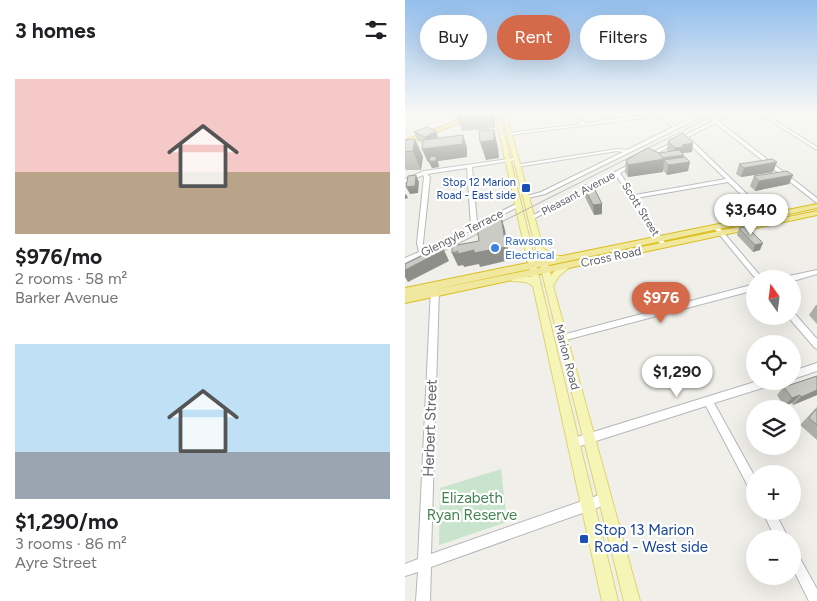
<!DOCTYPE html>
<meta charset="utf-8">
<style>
:root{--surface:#fff;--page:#f2f2f2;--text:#202124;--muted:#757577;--accent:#d56a4a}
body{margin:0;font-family:Figtree,sans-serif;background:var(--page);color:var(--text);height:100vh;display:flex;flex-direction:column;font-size:19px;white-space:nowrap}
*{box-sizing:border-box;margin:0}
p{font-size:16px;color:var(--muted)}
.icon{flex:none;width:28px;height:28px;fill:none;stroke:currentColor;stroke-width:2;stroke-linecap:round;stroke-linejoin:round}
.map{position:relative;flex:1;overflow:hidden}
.panel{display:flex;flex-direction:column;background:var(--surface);width:405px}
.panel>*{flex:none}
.guide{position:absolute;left:15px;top:15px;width:321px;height:45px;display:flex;gap:10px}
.needle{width:32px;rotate:346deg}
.tools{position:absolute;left:341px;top:270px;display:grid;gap:10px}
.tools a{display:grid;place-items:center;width:55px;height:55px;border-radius:50%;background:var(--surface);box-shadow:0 5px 20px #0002;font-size:25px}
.price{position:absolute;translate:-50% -42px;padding:0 11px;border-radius:18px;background:#fff;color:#222;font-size:16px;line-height:32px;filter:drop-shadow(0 1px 2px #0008)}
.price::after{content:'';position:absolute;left:50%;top:30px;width:15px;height:11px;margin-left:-8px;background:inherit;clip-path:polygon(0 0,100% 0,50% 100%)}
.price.on{background:var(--accent);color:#fff}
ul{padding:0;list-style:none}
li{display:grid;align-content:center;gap:10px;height:265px;padding:0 15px}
li span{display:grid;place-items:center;height:155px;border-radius:0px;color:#555}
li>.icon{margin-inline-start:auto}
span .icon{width:90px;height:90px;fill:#fffc;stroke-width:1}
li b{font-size:21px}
h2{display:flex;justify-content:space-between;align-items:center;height:60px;padding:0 15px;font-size:21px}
.chip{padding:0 18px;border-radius:22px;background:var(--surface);box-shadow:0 5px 20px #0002;font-size:18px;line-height:45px}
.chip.on{background:var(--accent);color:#fff}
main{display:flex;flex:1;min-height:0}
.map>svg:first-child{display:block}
.green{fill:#c9e4cd}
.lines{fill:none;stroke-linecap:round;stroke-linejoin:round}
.minor-casing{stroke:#b6b7bb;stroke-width:2}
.major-casing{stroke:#e1d371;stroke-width:2}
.highway-casing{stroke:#dbbd1d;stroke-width:2}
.minor{fill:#fff;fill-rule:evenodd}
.major{fill:#f6f5b8;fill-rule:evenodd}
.highway{fill:#f0e89f;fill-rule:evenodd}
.tram{stroke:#b6b6b7;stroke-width:1}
.wall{fill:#afafa9}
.shaded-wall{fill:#8e8e8a}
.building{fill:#cbcbc5;stroke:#8e8e8a}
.transit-dot{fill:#1a4fb4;stroke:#fff;stroke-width:2}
.shop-dot{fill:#3f7fe0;stroke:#fff;stroke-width:2}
.labels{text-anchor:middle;stroke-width:4.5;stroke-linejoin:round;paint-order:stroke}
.far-transit-label{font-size:11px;fill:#164399;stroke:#fff;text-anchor:end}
.far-street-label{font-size:11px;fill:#606267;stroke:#fff}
.street-label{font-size:12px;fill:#606267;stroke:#fff}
.shop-label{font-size:12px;fill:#366cbe;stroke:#fff;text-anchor:start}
.near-street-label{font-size:15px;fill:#606267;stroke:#fff}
.near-park-label{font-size:15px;fill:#42844f;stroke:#fff}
.near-transit-label{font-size:15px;fill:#164399;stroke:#fff;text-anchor:start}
</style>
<main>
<section class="panel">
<h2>3 homes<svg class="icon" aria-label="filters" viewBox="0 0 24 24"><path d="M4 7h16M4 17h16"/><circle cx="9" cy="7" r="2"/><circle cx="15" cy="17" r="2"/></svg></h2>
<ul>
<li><span style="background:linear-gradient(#f6c9c9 60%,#b9a48a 0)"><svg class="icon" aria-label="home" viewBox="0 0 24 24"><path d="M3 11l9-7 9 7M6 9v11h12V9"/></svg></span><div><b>$976/mo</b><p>2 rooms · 58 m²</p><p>Barker Avenue</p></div></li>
<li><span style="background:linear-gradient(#bfe0f5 70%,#9aa5b1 0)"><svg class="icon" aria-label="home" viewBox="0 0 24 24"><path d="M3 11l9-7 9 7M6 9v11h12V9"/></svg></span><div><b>$1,290/mo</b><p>3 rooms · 86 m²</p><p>Ayre Street</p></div></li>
</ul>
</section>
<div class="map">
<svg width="412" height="601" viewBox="0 0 412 601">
<rect width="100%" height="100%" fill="#f0efe9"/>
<!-- green -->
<path class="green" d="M96 469 102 522 34 545 35 488Z"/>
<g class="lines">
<!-- minor casing -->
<g class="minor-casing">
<g id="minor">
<path d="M44 113H49L57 117 54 118Z"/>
<path d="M152 113C161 113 173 117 180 123L256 113 271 126 297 113H302L272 129 140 194 119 199V197L136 192 218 152 212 151 112 167H110V165L212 149 222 150 268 127 255 116 97 136 95 135 97 134 176 124 173 121Z"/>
<path d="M323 113H328L313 121 412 198V203L310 123 283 137 370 221V223H366L323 182 231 198 262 246 261 247H257L211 175 128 219H124L123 218 229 162 231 163V164L215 173 230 195 321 179 279 139 245 157 241 156Z"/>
<path d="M353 113H358L412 147V150Z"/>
<path d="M409 113H412V115Z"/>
<path d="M110 158 112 159V160L67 167 72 223 111 204H115V206L0 263V258L14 252 12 243 19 177 18 175 0 183V179L19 171ZM62 168 66 226 19 249 18 243 25 177 22 174Z"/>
<path d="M311 225 313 226 358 279H351L309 228 308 227Z"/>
<path d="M412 270V274L388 281V279H381L384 276Z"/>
<path d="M350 284V290L157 341 154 340 153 338 154 336 157 335Z"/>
<path d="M30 285 34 288 26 554 200 493 204 495 206 499 204 503 200 505 26 567 25 601H11L13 572 0 576V564L13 559 26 288Z"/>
<path d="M388 313 390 314 412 339V349L409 347 384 318 383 316H388Z"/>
<path d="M412 363V371L388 379V371Z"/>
<path d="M353 381H371L370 384 367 385 309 403 350 477V494L346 492 301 406 169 448 165 447 164 443 165 439 169 438Z"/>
<path d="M357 511H369L384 539H371Z"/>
<path d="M388 551 392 553 412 589V601H404L388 569Z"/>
</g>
</g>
<!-- major casing -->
<g class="major-casing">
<g id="major">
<path d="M90 113H94L213 601H197L128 286 121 282 107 281 103 278 107 275 126 277Z"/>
<path d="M97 113H101L138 248 148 255 162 257 163 259 159 262 146 260 141 257 146 276C149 270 157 263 164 265L165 267 154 276 148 286 235 601H219Z"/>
</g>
</g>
<!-- highway casing -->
<g class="highway-casing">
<g id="highway">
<path d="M73 113H81L0 144V140Z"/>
<path d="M412 204V208L22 291 412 211V215L0 303V288Z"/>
</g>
</g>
<!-- minor -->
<use href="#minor" class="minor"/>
<!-- major -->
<use href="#major" class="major"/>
<!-- highway -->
<use href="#highway" class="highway"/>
<!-- tram -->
<path class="tram" d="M27 257 313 113"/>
</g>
<!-- wall -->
<g class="wall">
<path d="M89 113 90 128 57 131 53 119Z"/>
<path d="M31 131 33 138 62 147V157L33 161 34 167 27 168 24 162H23L17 149 18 143 13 141 9 132Z"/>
<path d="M10 139 18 157 16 170H1L0 168V140Z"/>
<path d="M263 141 287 152 278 153V157L283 171 262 175 258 170V167V172L223 177 220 172 221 160 264 152 262 150Z"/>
<path d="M372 162 368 172 336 177 331 174 334 164Z"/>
<path d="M388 175 384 184 350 191 345 186 349 176Z"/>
<path d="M178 185 197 204V214L189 215 179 195Z"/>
<path d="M334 228 355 250 348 252 332 235Z"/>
<path d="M411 305H412V324L404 315Z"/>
<path d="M412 376V395L388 405 387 403 379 406 372 395 379 387Z"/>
<path d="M412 407V440L395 425Z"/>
</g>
<!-- shaded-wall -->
<g class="shaded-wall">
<path d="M87 113H89L90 128 87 117Z"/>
<path d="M89 130 93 148 94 158 81 160 75 142Z"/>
<path d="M31 131 34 140 23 146 20 137Z"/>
<path d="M58 135 62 147V157L33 161 34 167 27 168 24 162H23L17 149Z"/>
<path d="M10 139 18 157 16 170 8 151Z"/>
<path d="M288 143 287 152 278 153V155H279L277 163 285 162 283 171 262 175 263 165 259 160 258 172 223 177V165L269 157 270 148 277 145Z"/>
<path d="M372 162 368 172 336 177 339 168Z"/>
<path d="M11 175 14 182 13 193 5 194 1 187Z"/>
<path d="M388 175 384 184 350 191 354 181Z"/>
<path d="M1 194 3 198 0 199V195Z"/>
<path d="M197 204V214L189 215 188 205Z"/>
<path d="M96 216 100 230 105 260 75 267 74 264 59 267 58 265 53 266 47 253 69 250Z"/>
<path d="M358 243 355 250 348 252 350 245Z"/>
<path d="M39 250 44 261 3 282 0 277V270Z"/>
<path d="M412 390V395L388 405 396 397Z"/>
<path d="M395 395 387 403 379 406 387 398Z"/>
</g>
<!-- building -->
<g class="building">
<path d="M56 113H87V117L53 119 54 114Z"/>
<path d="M22 127 31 131 20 137 9 132Z"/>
<path d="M74 130H89V140L75 142Z"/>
<path d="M278 133 288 143 277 145 279 147 270 148 263 141Z"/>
<path d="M58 135V144L17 149 18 140Z"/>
<path d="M10 139 8 151 0 152V140Z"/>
<path d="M243 148 254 153 259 159 223 165 221 160Z"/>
<path d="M274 150 279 155 258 158 254 153Z"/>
<path d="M31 156V161H24L25 157Z"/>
<path d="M280 157 285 162 263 165 259 160Z"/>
<path d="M367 159 372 162 339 168 334 164Z"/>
<path d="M382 171 388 175 354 181 349 176Z"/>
<path d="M11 175 10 186 1 187 3 176Z"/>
<path d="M187 184 197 204 188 205 178 185Z"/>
<path d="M96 216 101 247 69 253V250L53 254V251L47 253V246L74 241 72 227Z"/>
<path d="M341 226 358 243 350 245 334 228Z"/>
<path d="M35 247 39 250 0 270V264Z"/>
<path d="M412 376V390L396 397 395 395 387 398 379 387Z"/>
<path d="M410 410 412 411V425L404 418Z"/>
</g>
<!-- sky -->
<linearGradient id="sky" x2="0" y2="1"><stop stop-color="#93beed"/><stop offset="0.57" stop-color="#f8f8f5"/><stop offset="1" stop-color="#f8f8f5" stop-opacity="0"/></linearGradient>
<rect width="412" height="197" fill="url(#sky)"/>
<!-- markers -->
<g class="transit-dot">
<rect x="116" y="183" width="10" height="10" rx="2.5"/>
<rect x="174" y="534" width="10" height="10" rx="2.5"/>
</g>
<circle class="shop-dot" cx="90" cy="248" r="5"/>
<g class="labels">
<!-- far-transit labels -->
<g class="far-transit-label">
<text x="111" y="186">Stop 12 Marion<tspan x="111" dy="13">Road - East side</tspan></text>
</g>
<!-- far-street labels -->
<g class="far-street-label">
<text transform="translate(173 193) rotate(-28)" y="4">Pleasant Avenue</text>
<text transform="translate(236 209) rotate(58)" y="4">Scott Street</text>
</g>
<!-- street labels -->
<g class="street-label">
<text transform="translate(57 233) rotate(-27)" y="4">Glengyle Terrace</text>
<text transform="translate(206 257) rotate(-12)" y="4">Cross Road</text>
<text transform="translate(162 357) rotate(75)" y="4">Marion Road</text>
</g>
<!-- shop labels -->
<g class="shop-label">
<text x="100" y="245">Rawsons<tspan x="100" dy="14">Electrical</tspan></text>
</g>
<!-- near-street labels -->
<g class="near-street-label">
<text transform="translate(25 428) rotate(-88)" y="5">Herbert Street</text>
</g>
<!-- near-park labels -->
<g class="near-park-label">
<text x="67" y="503">Elizabeth<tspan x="67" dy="17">Ryan Reserve</tspan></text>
</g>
<!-- near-transit labels -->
<g class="near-transit-label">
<text x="189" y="535">Stop 13 Marion<tspan x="189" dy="17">Road - West side</tspan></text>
</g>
</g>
</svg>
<div class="tools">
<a><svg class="needle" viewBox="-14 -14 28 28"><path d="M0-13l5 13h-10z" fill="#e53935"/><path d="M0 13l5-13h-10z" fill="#757577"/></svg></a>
<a><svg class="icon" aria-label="locate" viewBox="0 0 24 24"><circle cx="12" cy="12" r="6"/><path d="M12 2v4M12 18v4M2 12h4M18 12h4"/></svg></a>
<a><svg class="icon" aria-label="layers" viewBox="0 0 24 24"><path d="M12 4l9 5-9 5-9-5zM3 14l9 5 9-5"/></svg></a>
<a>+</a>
<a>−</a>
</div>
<b class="price" style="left:346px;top:236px">$3,640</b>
<b class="price on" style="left:256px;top:324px">$976</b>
<b class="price" style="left:272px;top:398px">$1,290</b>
<div class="guide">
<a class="chip">Buy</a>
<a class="chip on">Rent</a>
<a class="chip">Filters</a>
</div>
</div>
</main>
